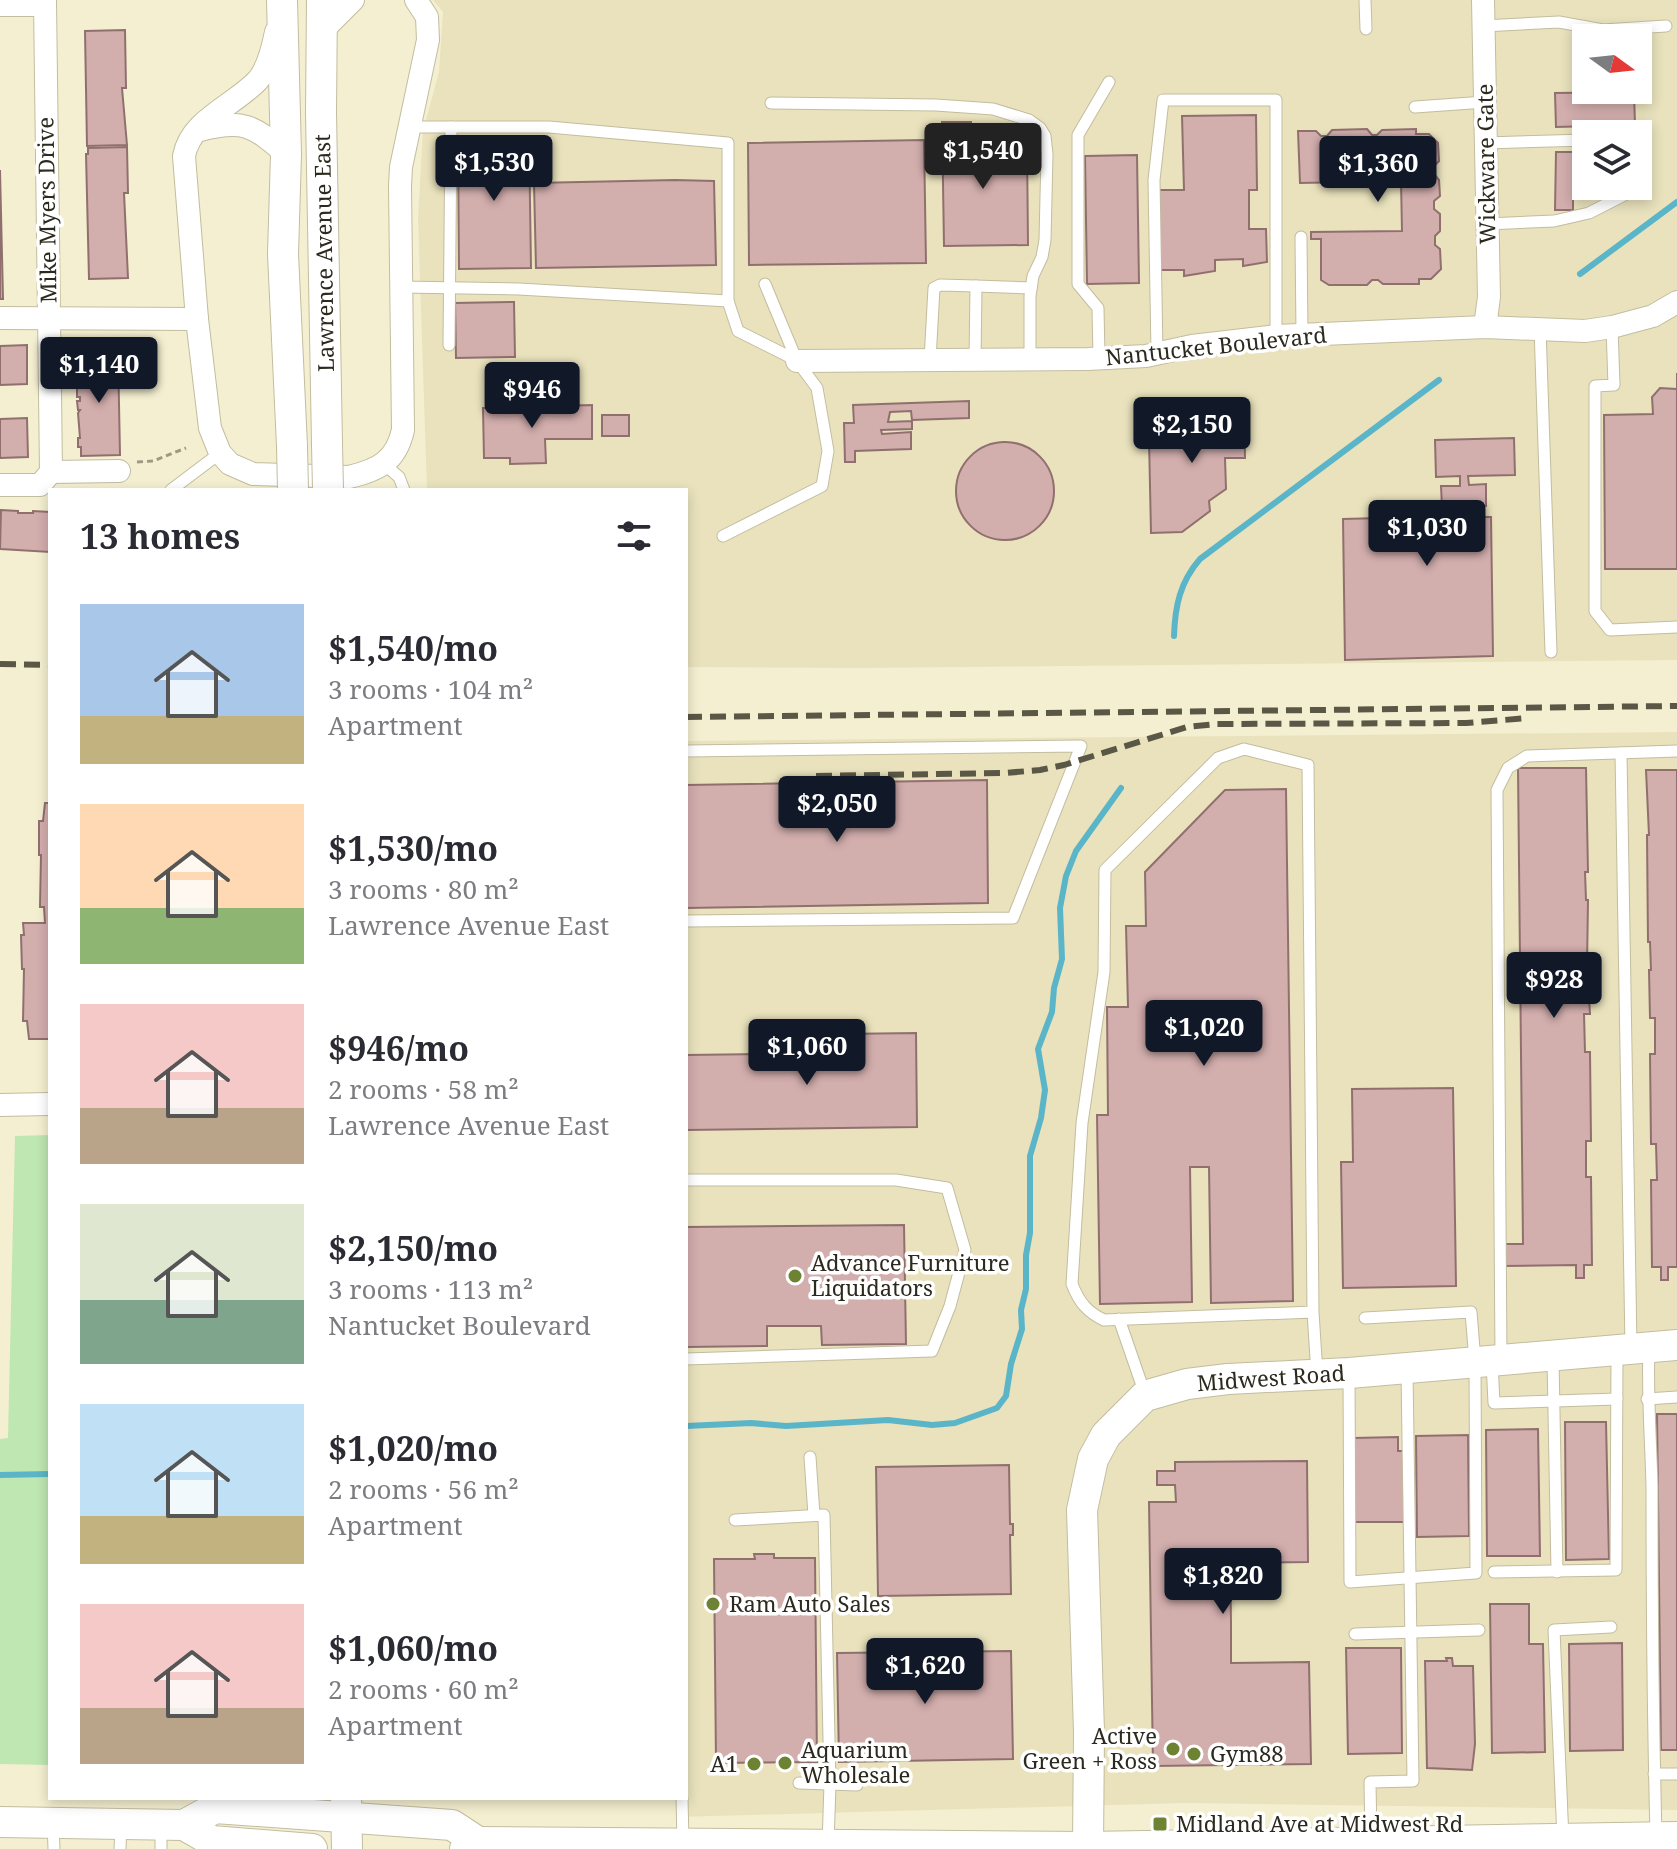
<!DOCTYPE html>
<meta charset="utf-8">
<style>
:root{--surface:#fff;--page:#f7f7f7;--text:#2b2b33;--muted:#7c7c81;--accent:#111827}
body{margin:0;font-family:"Noto Serif",serif;background:var(--page);color:var(--text);height:100vh;display:flex;flex-direction:column;font-size:30px;white-space:nowrap}
*{box-sizing:border-box;margin:0}
p{font-size:26px;color:var(--muted)}
.icon{flex:none;width:44px;height:44px;fill:none;stroke:currentColor;stroke-width:2;stroke-linecap:round;stroke-linejoin:round}
.map{position:relative;flex:1;overflow:hidden}
.sheet{position:absolute;left:48px;top:488px;width:640px;height:1312px;display:flex;flex-direction:column;background:var(--surface);border-radius:0px;box-shadow:0 4px 12px #0003}
.sheet>*{flex:none}
.needle{width:52px;rotate:105deg}
.fabs{position:absolute;left:1572px;top:24px;display:grid;gap:16px}
.fabs a{display:grid;place-items:center;width:80px;height:80px;border-radius:0px;background:var(--surface);box-shadow:0 4px 12px #0003;font-size:40px}
.price{position:absolute;translate:-50% -68px;padding:0 18px;border-radius:8px;background:var(--accent);color:#fff;font-size:26px;line-height:52px;filter:drop-shadow(0 2px 4px #0008)}
.price::after{content:'';position:absolute;left:50%;top:48px;width:24px;height:18px;margin-left:-12px;background:inherit;clip-path:polygon(0 0,100% 0,50% 100%)}
.price.active{background:#222;color:#fff}
ul{padding:0;list-style:none}
li{display:flex;align-items:center;gap:24px;height:200px;padding:0 32px}
li span{display:grid;place-items:center;flex:none;width:224px;height:160px;border-radius:0px;color:#555}
li>.icon{margin-inline-start:auto}
span .icon{width:96px;height:96px;fill:#fffc;stroke-width:1}
li b{font-size:34px}
h2{display:flex;justify-content:space-between;align-items:center;height:96px;padding:0 32px;font-size:34px}
.map>svg:first-child{display:block}
.built{fill:#e9e2bd;fill-rule:evenodd}
.green{fill:#bee7b1}
.lines{fill:none;stroke-linecap:round;stroke-linejoin:round}
.stream{stroke:#5bb5c8;stroke-width:6}
.building{fill:#d2aead;stroke:#90706f;stroke-width:2}
.lane-casing{stroke:#c2bd9f;stroke-width:13}
.street-casing{stroke:#c2bd9f;stroke-width:24}
.secondary-casing{stroke:#c2bd9f;stroke-width:32}
.path{stroke:#9d9982;stroke-width:3;stroke-dasharray:6 4;stroke-linecap:butt}
.lane{stroke:#fff;stroke-width:11}
.street{stroke:#fff;stroke-width:22}
.secondary{stroke:#fff;stroke-width:30}
.rail{stroke:#5a5747;stroke-width:6;stroke-dasharray:16 8;stroke-linecap:butt}
.secondary-bridge-casing{stroke:#c2bd9f;stroke-width:32;stroke-linecap:butt}
.secondary-bridge{stroke:#fff;stroke-width:30}
.poi-dot{fill:#6d8232;stroke:#fff;stroke-width:3}
.labels{text-anchor:middle;stroke-width:7;stroke-linejoin:round;paint-order:stroke}
.street-label{font-size:22px;fill:#2c2a1e;stroke:#fff}
.poi-label{font-size:22px;fill:#2c2a1e;stroke:#fff;text-anchor:start}
</style>
<div class="map">
<svg width="1677" height="1849" viewBox="0 0 1677 1849">
<rect width="100%" height="100%" fill="#f4efd0"/>
<!-- built -->
<g class="built">
<path d="M433 0H1677V660L860 668 686 667V490H427L418 218 423 131 439 72 443 12ZM1586 38H1638V90H1586ZM1586 134H1638V186H1586Z"/>
<path d="M1677 732V1810L1185 1803 677 1817V1798H686V741Z"/>
</g>
<!-- green -->
<path class="green" d="M50 1135V1765L0 1764V1439L8 1438 15 1136Z"/>
<g class="lines">
<!-- stream -->
<g class="stream">
<path d="M1580 274 1677 202"/>
<path d="M1174 636C1175 606 1180 582 1200 559L1439 380"/>
<path d="M686 1426 751 1423 786 1426 888 1420 932 1425 955 1423 997 1408 1006 1396 1011 1364 1022 1329 1021 1310 1026 1289V1255L1030 1233V1156L1041 1118 1045 1090 1038 1049 1052 1012 1054 988 1062 959 1060 908 1066 876 1076 851 1121 788"/>
<path d="M0 1475 50 1474"/>
</g>
</g>
<!-- building -->
<g class="building">
<path d="M125 30 126 88H122L127 145 87 146 85 31Z"/>
<path d="M1634 92 1635 125 1556 127 1555 93Z"/>
<path d="M1256 115 1257 190H1249V229H1266L1267 262 1243 266V259L1215 260V271L1184 276V270H1160L1159 190H1184L1182 116Z"/>
<path d="M942 122H971V145L1027 144 1028 245 944 246Z"/>
<path d="M1367 129 1372 135H1377L1382 130 1416 129V134H1429L1438 143 1439 161 1434 166V174L1439 180 1440 196 1434 201V209L1440 214V231L1435 236V245L1440 249 1441 269 1431 279H1419V284H1383L1378 280H1372L1367 285H1329L1321 280V239H1311V232L1402 231 1401 181 1300 183 1298 131H1316L1321 136H1327L1332 130Z"/>
<path d="M458 138H529L531 268 459 269Z"/>
<path d="M924 140 926 263 749 265 748 143Z"/>
<path d="M127 147 128 193H124L128 278 89 279 86 154H88V148Z"/>
<path d="M1556 152H1586V186H1573V210H1555Z"/>
<path d="M1137 155 1139 283 1087 284 1085 156Z"/>
<path d="M0 170 3 299H0Z"/>
<path d="M675 180 714 181 716 265 536 268 534 183Z"/>
<path d="M514 302 515 357 456 358 455 303Z"/>
<path d="M27 345V384L0 385V346Z"/>
<path d="M79 353H118L120 455 81 456V447H78V438H80L78 413 80 410H78L77 401H80V397H77V388L80 387Z"/>
<path d="M1677 373V569H1605L1604 415 1653 414 1652 397 1660 388 1677 389Z"/>
<path d="M969 401V418L912 420 911 411 890 412 888 422 912 421V429L881 430 882 434 911 432V449L855 451V462H845L844 423H854L853 405Z"/>
<path d="M592 405V439H545L546 463 510 464V458H484L483 408Z"/>
<path d="M1244 409 1245 458H1225L1226 489 1209 501 1210 511 1182 532 1151 533 1149 439 1165 438 1164 411Z"/>
<rect x="602" y="415" width="27" height="21"/>
<path d="M27 418 28 457 0 458V419Z"/>
<path d="M1514 438 1515 475 1468 476 1469 485 1486 484V506L1469 507V517H1491L1493 656 1345 660 1343 519 1460 516V507H1442L1441 486H1460V476L1436 477 1435 440Z"/>
<circle cx="1005" cy="491" r="49"/>
<path d="M1 510 18 511V513H33V511L50 512V552L0 549Z"/>
<path d="M1518 768H1586L1588 872H1585L1586 900H1588L1587 967 1590 1014H1584L1585 1052H1590L1591 1141H1586V1177H1591L1592 1265H1584V1278H1576V1265L1503 1266 1502 1244H1523Z"/>
<path d="M1646 770H1677V1267H1668V1280H1661V1267H1652L1651 1180H1657L1656 1144H1651L1650 1054H1655V1018H1650L1649 970H1651L1650 942H1648L1647 835H1649Z"/>
<path d="M987 780 988 903 686 908V785Z"/>
<path d="M1286 789 1293 1301 1211 1303 1209 1167H1190L1192 1302 1100 1304 1097 1115H1108L1107 1007H1128L1126 926H1146L1145 872 1225 790Z"/>
<path d="M45 803H50V1039H29L27 1021H23L24 969H22L21 935H24L23 923H45L44 907H40L41 855H39V821H43Z"/>
<path d="M916 1033 917 1127 686 1130V1055L840 1053V1034Z"/>
<path d="M1453 1088 1456 1286 1343 1288 1341 1162H1353L1352 1089Z"/>
<path d="M904 1225 906 1344 822 1345 821 1326H767V1346L686 1347V1227Z"/>
<path d="M1657 1414H1677V1750H1661Z"/>
<path d="M1565 1422H1606L1609 1559 1566 1560Z"/>
<path d="M1538 1429 1540 1556H1487L1486 1430Z"/>
<path d="M1468 1435 1469 1536 1417 1537 1416 1436Z"/>
<path d="M1398 1437V1451H1403L1405 1522H1354V1438Z"/>
<path d="M1307 1461 1308 1562 1230 1563 1231 1623V1663L1309 1662 1311 1764 1153 1766 1149 1502H1176L1175 1485H1157V1471H1175V1462Z"/>
<path d="M1009 1465 1010 1524H1013V1535H1010L1011 1594 878 1596 876 1467Z"/>
<path d="M754 1554H774V1558H815L817 1762 716 1763 714 1559H755Z"/>
<path d="M1490 1604H1529V1644H1543L1545 1752 1492 1753Z"/>
<path d="M1622 1643 1623 1750 1570 1751 1569 1644Z"/>
<path d="M1346 1648H1401L1402 1753 1348 1754Z"/>
<path d="M1011 1651 1013 1759 839 1762 837 1653Z"/>
<path d="M1446 1658H1452L1453 1666H1473L1475 1744 1472 1770 1427 1768 1425 1661H1447Z"/>
</g>
<g class="lines">
<!-- lane casing -->
<g class="lane-casing">
<g id="lane">
<path d="M1365 0 1366 29"/>
<path d="M1483 26 1559 22 1603 30 1666 26"/>
<path d="M771 103 936 105 993 109 1029 120 1040 128 1045 136 1047 154 1045 240 1042 257 1033 276 1030 296V359"/>
<path d="M1415 107 1485 102"/>
<path d="M1638 138H1639"/>
<path d="M1485 143 1586 140"/>
<path d="M1487 224 1554 221 1589 213 1632 191"/>
<path d="M1301 237 1302 335"/>
<path d="M401 287 519 289 728 301V143L549 127H410"/>
<path d="M728 301 738 331 796 360"/>
<path d="M1612 327 1614 385 1595 386V611L1610 630 1677 627"/>
<path d="M1540 328 1551 652"/>
<path d="M449 345 451 127"/>
<path d="M1157 353 1154 180 1163 100H1276V336"/>
<path d="M1099 358 1098 308 1078 284V135L1109 82"/>
<path d="M930 360 934 288 940 285 976 286"/>
<path d="M975 360 976 286 1031 288"/>
<path d="M384 464 399 477 404 490"/>
<path d="M171 490 220 453"/>
<path d="M723 536 822 486 828 451 817 388 797 361 765 284"/>
<path d="M686 751 1081 746 1013 918 686 921"/>
<path d="M1621 753 1631 1347"/>
<path d="M686 1180H896L947 1188 965 1250 950 1306 932 1351 686 1359"/>
<path d="M1313 1312 1104 1320C1087 1312 1079 1302 1072 1284L1082 1123 1104 972 1105 870 1218 758 1244 749 1308 765 1313 1312 1317 1374"/>
<path d="M1119 1319 1145 1394"/>
<path d="M1649 1348C1647 1395 1651 1441 1652 1488 1652 1604 1653 1719 1656 1835"/>
<path d="M1501 1358 1497 790 1508 768 1527 756 1677 751"/>
<path d="M1553 1359 1557 1572"/>
<path d="M1492 1362 1494 1403 1617 1399"/>
<path d="M1349 1374 1350 1582 1476 1573 1475 1361 1471 1312 1365 1318"/>
<path d="M1647 1399 1677 1397"/>
<path d="M810 1457 814 1515"/>
<path d="M735 1520 824 1515 830 1784 828 1845"/>
<path d="M1494 1572 1616 1570 1617 1354"/>
<path d="M1355 1634 1479 1630"/>
<path d="M1654 1774H1677"/>
<path d="M799 1783 857 1785"/>
<path d="M682 1798 683 1841"/>
<path d="M53 1823 54 1849"/>
<path d="M161 1825V1849"/>
<path d="M1563 1839 1554 1630 1611 1627"/>
<path d="M1371 1840 1370 1782 1413 1781 1407 1371"/>
<path d="M120 1849 121 1825"/>
</g>
</g>
<!-- street casing -->
<g class="street-casing">
<g id="street">
<path d="M1483 0 1489 297 1485 327"/>
<path d="M0 5H45"/>
<path d="M323 30 353 0"/>
<path d="M276 32C273 47 268 68 258 80 234 106 191 119 184 156L197 319 210 428 220 453 230 464 253 474 349 477C379 470 396 461 403 430L400 186 401 167 428 40 427 17 416 0"/>
<path d="M200 130C243 119 253 125 286 154"/>
<path d="M0 318 197 319"/>
<path d="M797 361 1088 359 1146 356 1192 346 1276 336 1485 327 1585 331 1612 327 1653 316 1677 302"/>
<path d="M51 472 119 471"/>
<path d="M0 485H40L51 472 45 0"/>
<path d="M0 1105 50 1104"/>
</g>
</g>
<!-- secondary casing -->
<g class="secondary-casing">
<g id="secondary">
<path d="M282 0 286 154 283 254 292 446"/>
<path d="M322 0 321 113 327 444"/>
<path d="M346 1798 347 1849"/>
<path d="M0 1822 184 1825 215 1808 452 1825 478 1842"/>
<path d="M184 1825 212 1841 312 1849"/>
<path d="M1088 1847 1089 1732 1082 1510 1093 1459 1106 1435 1145 1396 1187 1384 1228 1379 1349 1373 1677 1345"/>
<path d="M465 1849 478 1842 1088 1847 1677 1837"/>
</g>
</g>
<!-- path -->
<path class="path" d="M137 462 153 461 186 448"/>
<!-- lane -->
<use href="#lane" class="lane"/>
<!-- street -->
<use href="#street" class="street"/>
<!-- secondary -->
<use href="#secondary" class="secondary"/>
<!-- rail -->
<g class="rail">
<path d="M0 664 50 665"/>
<path d="M686 717 1677 706"/>
<path d="M816 776 1005 773 1040 770 1064 765 1187 727 1217 724 1466 723 1529 718"/>
</g>
<!-- secondary-bridge casing -->
<g class="secondary-bridge-casing">
<g id="secondary-bridge">
<path d="M327 444 328 490"/>
<path d="M292 446 293 490"/>
</g>
</g>
<!-- secondary-bridge -->
<use href="#secondary-bridge" class="secondary-bridge"/>
</g>
<!-- markers -->
<g class="poi-dot">
<circle cx="795" cy="1276" r="8"/>
<circle cx="713" cy="1604" r="8"/>
<circle cx="1173" cy="1749" r="8"/>
<circle cx="1194" cy="1754" r="8"/>
<circle cx="785" cy="1763" r="8"/>
<circle cx="754" cy="1764" r="8"/>
<rect x="1152" y="1816" width="16" height="16" rx="4"/>
</g>
<g class="labels">
<!-- street labels -->
<g class="street-label">
<text transform="translate(1486 164) rotate(-91)" y="8">Wickware Gate</text>
<text transform="translate(47 210) rotate(-91)" y="8">Mike Myers Drive</text>
<text transform="translate(324 253) rotate(-91)" y="8">Lawrence Avenue East</text>
<text transform="translate(1216 346) rotate(-6)" y="8">Nantucket Boulevard</text>
<text transform="translate(1271 1378) rotate(-4)" y="8">Midwest Road</text>
</g>
<!-- poi labels -->
<g class="poi-label">
<text x="811" y="1271">Advance Furniture<tspan x="811" dy="25">Liquidators</tspan></text>
<text x="729" y="1612">Ram Auto Sales</text>
<text x="1157" y="1744" text-anchor="end">Active<tspan x="1157" dy="25">Green + Ross</tspan></text>
<text x="801" y="1758">Aquarium<tspan x="801" dy="25">Wholesale</tspan></text>
<text x="1210" y="1762">Gym88</text>
<text x="738" y="1772" text-anchor="end">A1</text>
<text x="1176" y="1832">Midland Ave at Midwest Rd</text>
</g>
</g>
</svg>
<div class="fabs">
<a><svg class="needle" viewBox="-14 -14 28 28"><path d="M0-13l5 13h-10z" fill="#e53935"/><path d="M0 13l5-13h-10z" fill="#7c7c81"/></svg></a>
<a><svg class="icon" aria-label="layers" viewBox="0 0 24 24"><path d="M12 4l9 5-9 5-9-5zM3 14l9 5 9-5"/></svg></a>
</div>
<b class="price active" style="left:983px;top:191px">$1,540</b>
<b class="price" style="left:494px;top:203px">$1,530</b>
<b class="price" style="left:1378px;top:204px">$1,360</b>
<b class="price" style="left:99px;top:405px">$1,140</b>
<b class="price" style="left:532px;top:430px">$946</b>
<b class="price" style="left:1192px;top:465px">$2,150</b>
<b class="price" style="left:1427px;top:568px">$1,030</b>
<b class="price" style="left:837px;top:844px">$2,050</b>
<b class="price" style="left:1554px;top:1020px">$928</b>
<b class="price" style="left:1204px;top:1068px">$1,020</b>
<b class="price" style="left:807px;top:1087px">$1,060</b>
<b class="price" style="left:1223px;top:1616px">$1,820</b>
<b class="price" style="left:925px;top:1706px">$1,620</b>
<section class="sheet">
<h2>13 homes<svg class="icon" aria-label="filters" viewBox="0 0 24 24"><path d="M4 7h16M4 17h16"/><circle cx="9" cy="7" r="2"/><circle cx="15" cy="17" r="2"/></svg></h2>
<ul>
<li><span style="background:linear-gradient(#a9c7e8 70%,#c2b280 0)"><svg class="icon" aria-label="home" viewBox="0 0 24 24"><path d="M3 11l9-7 9 7M6 9v11h12V9"/></svg></span><div><b>$1,540/mo</b><p>3 rooms · 104 m²</p><p>Apartment</p></div></li>
<li><span style="background:linear-gradient(#ffd9b3 65%,#8fb573 0)"><svg class="icon" aria-label="home" viewBox="0 0 24 24"><path d="M3 11l9-7 9 7M6 9v11h12V9"/></svg></span><div><b>$1,530/mo</b><p>3 rooms · 80 m²</p><p>Lawrence Avenue East</p></div></li>
<li><span style="background:linear-gradient(#f6c9c9 65%,#b9a48a 0)"><svg class="icon" aria-label="home" viewBox="0 0 24 24"><path d="M3 11l9-7 9 7M6 9v11h12V9"/></svg></span><div><b>$946/mo</b><p>2 rooms · 58 m²</p><p>Lawrence Avenue East</p></div></li>
<li><span style="background:linear-gradient(#dfe7d0 60%,#7fa58c 0)"><svg class="icon" aria-label="home" viewBox="0 0 24 24"><path d="M3 11l9-7 9 7M6 9v11h12V9"/></svg></span><div><b>$2,150/mo</b><p>3 rooms · 113 m²</p><p>Nantucket Boulevard</p></div></li>
<li><span style="background:linear-gradient(#bfe0f5 70%,#c2b280 0)"><svg class="icon" aria-label="home" viewBox="0 0 24 24"><path d="M3 11l9-7 9 7M6 9v11h12V9"/></svg></span><div><b>$1,020/mo</b><p>2 rooms · 56 m²</p><p>Apartment</p></div></li>
<li><span style="background:linear-gradient(#f6c9c9 65%,#b9a48a 0)"><svg class="icon" aria-label="home" viewBox="0 0 24 24"><path d="M3 11l9-7 9 7M6 9v11h12V9"/></svg></span><div><b>$1,060/mo</b><p>2 rooms · 60 m²</p><p>Apartment</p></div></li>
</ul>
</section>
</div>
